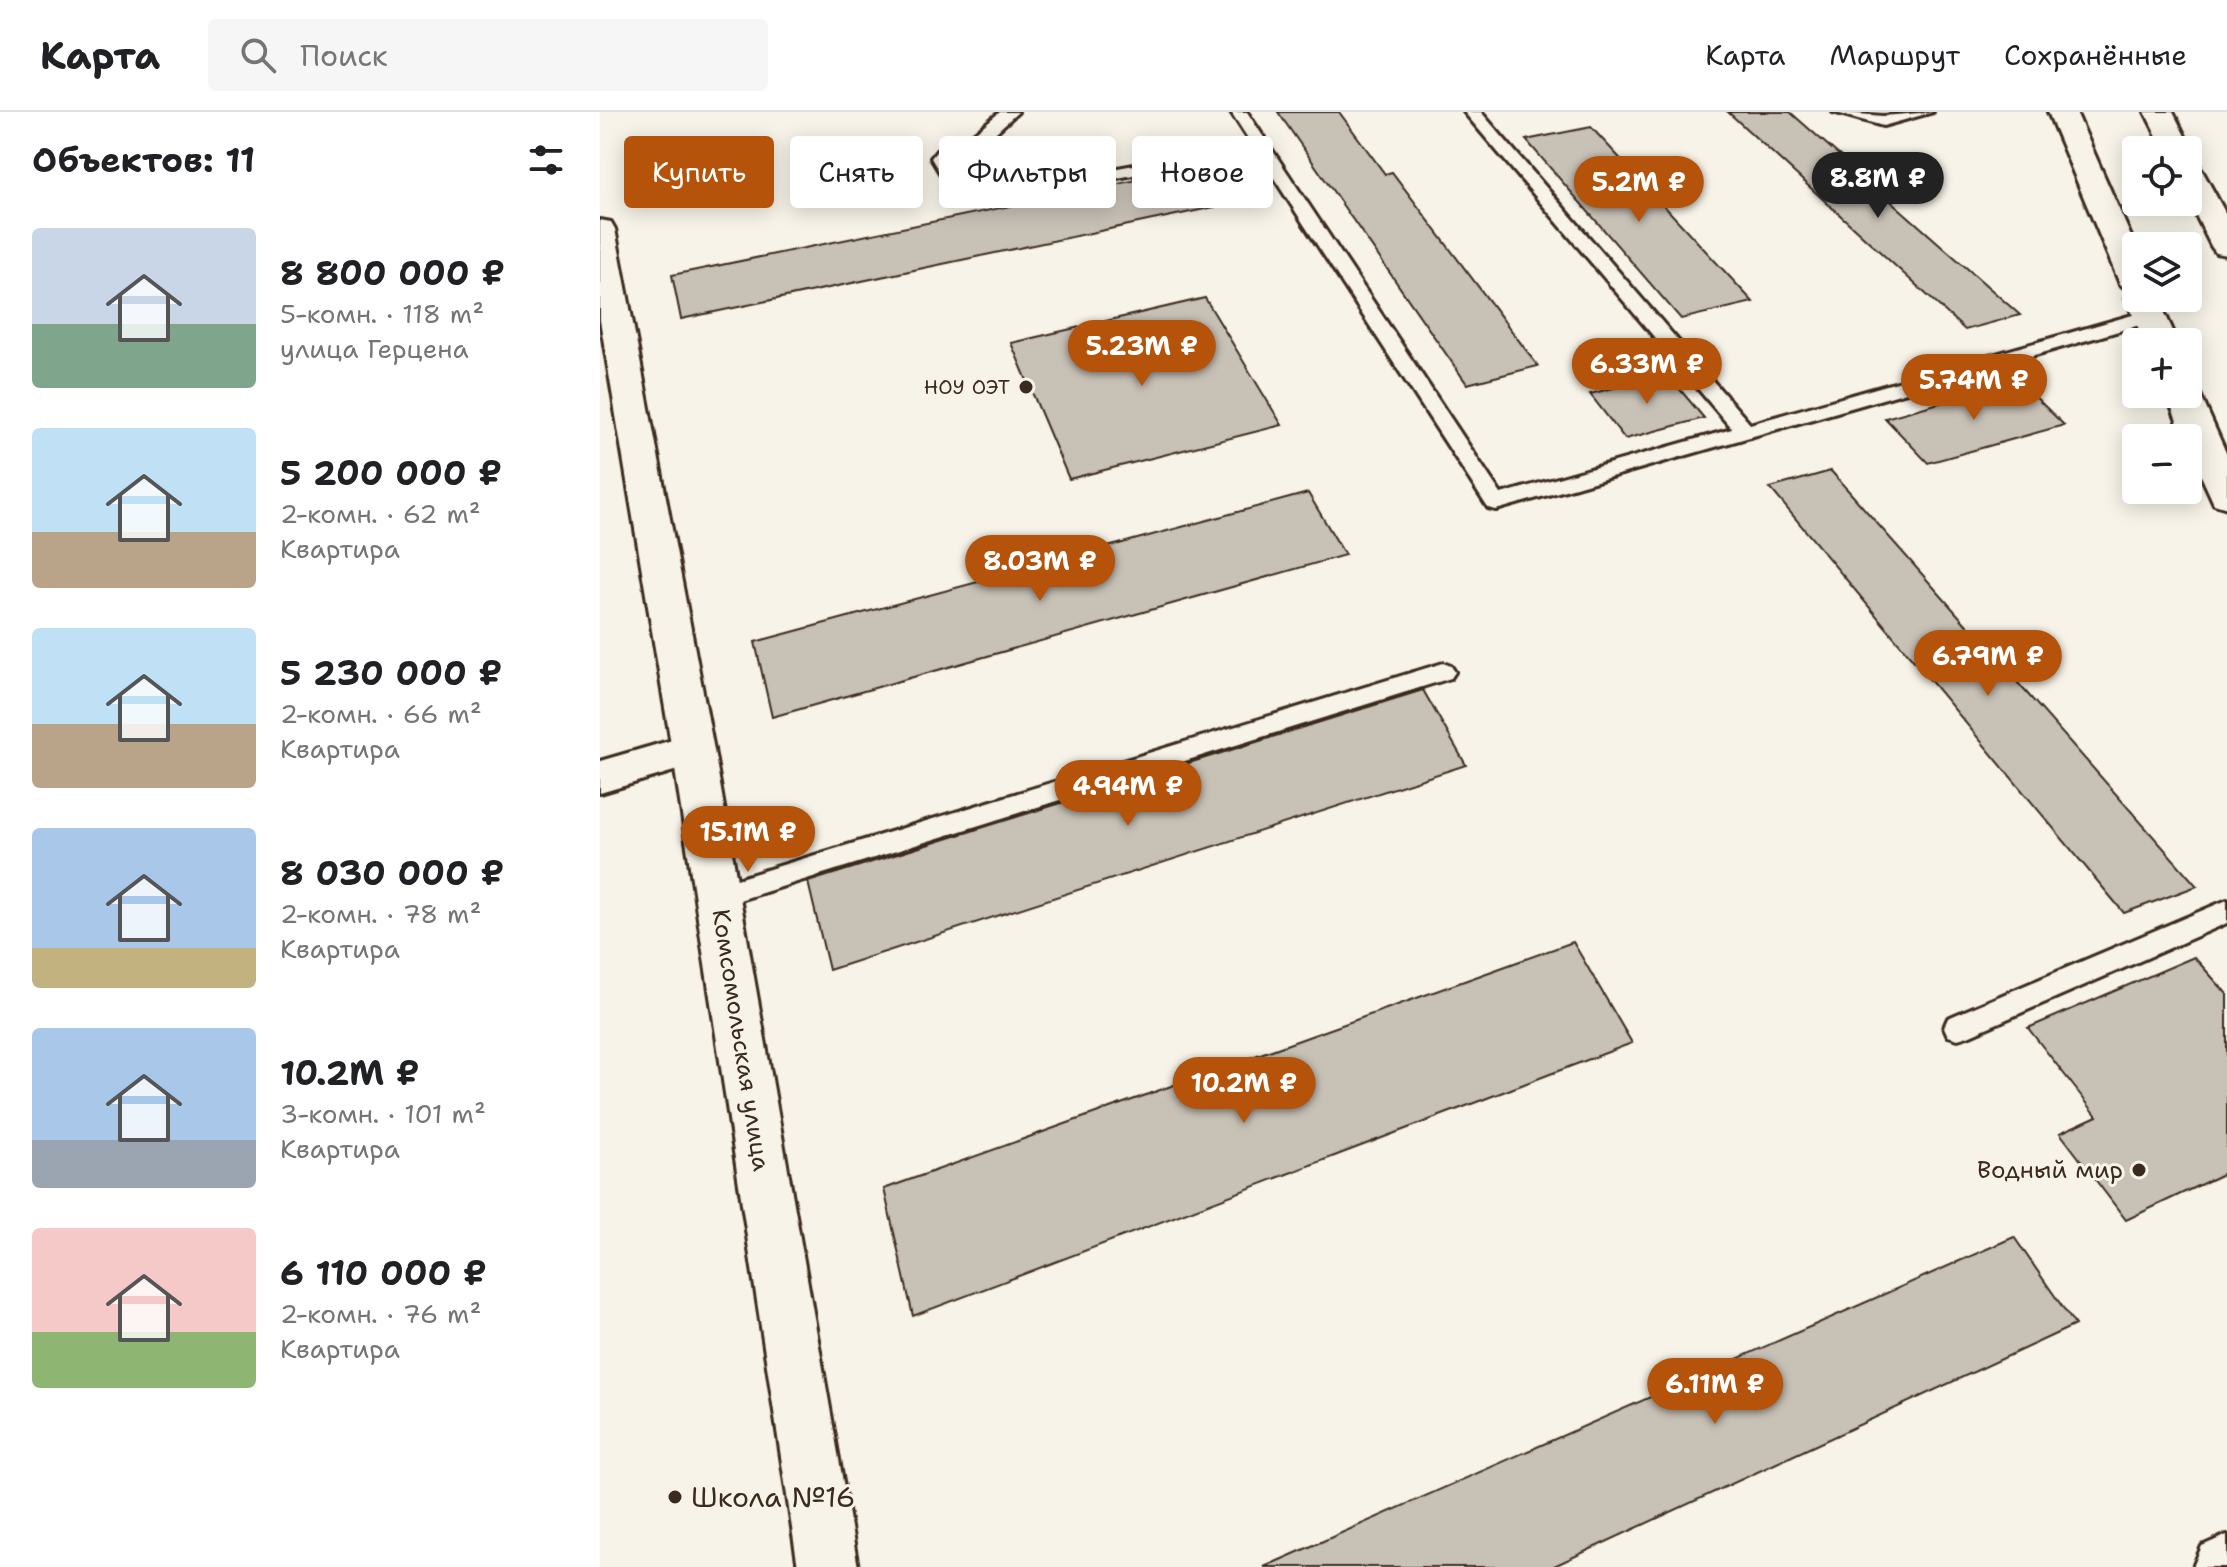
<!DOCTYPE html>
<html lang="ru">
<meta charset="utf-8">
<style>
:root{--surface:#fff;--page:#f6f6f6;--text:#202124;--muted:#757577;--line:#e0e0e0;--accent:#b45309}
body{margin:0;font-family:"Shantell Sans",sans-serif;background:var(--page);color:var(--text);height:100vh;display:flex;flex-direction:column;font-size:30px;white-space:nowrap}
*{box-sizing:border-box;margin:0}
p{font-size:26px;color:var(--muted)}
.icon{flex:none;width:44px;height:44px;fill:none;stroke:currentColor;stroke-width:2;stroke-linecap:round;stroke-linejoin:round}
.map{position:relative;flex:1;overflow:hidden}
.side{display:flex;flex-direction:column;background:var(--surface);width:600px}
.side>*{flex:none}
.hud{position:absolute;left:24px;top:24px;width:760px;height:72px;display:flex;gap:16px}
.tools{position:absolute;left:1522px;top:24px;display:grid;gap:16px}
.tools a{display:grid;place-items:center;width:80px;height:80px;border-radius:8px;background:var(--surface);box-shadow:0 4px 20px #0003;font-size:40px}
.price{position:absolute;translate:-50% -68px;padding:0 18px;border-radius:28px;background:var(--accent);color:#fff;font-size:26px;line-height:52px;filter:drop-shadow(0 2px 4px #0008)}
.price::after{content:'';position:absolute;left:50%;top:48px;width:24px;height:18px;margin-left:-12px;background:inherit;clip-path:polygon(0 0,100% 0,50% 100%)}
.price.current{background:#222;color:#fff}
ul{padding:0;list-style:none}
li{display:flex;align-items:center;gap:24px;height:200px;padding:0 32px}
li span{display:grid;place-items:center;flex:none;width:224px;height:160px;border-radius:8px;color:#555}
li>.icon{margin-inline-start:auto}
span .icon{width:96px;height:96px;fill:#fffc;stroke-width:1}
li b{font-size:34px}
h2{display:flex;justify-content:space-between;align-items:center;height:96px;padding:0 32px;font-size:34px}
.pill{padding:0 28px;border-radius:8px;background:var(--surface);box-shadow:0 4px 20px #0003;font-size:28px;line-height:72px}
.pill.current{background:var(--accent);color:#fff}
header{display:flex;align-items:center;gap:48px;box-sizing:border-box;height:112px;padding:0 40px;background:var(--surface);border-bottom:2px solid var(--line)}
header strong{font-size:38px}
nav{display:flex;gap:44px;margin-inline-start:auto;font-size:28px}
.search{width:560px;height:72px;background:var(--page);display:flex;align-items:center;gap:20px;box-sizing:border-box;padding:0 28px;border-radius:8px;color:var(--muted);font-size:30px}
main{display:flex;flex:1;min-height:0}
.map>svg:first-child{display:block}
.building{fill:#c8c1b6;stroke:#3b2a1e;stroke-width:2}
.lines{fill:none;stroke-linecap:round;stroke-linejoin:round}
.service-casing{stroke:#3b2a1e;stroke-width:6}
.minor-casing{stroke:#3b2a1e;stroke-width:6}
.tertiary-casing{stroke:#3b2a1e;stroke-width:6}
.secondary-casing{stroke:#3b2a1e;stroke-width:6}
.primary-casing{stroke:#3b2a1e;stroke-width:6}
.service{fill:#f7f3e8;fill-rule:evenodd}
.minor{fill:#f7f3e8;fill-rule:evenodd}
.tertiary{fill:#f7f3e8;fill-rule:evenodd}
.secondary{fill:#f7f3e8;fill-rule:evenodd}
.primary{fill:#f7f3e8;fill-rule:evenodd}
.poi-dot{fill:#3b2a1e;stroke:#f7f3e8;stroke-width:3}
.labels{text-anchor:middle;stroke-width:6;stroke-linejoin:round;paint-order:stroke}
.far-poi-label{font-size:20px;fill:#3b2a1e;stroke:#f7f3e8;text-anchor:end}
.street-label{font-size:24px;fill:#3b2a1e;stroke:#f7f3e8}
.poi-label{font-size:24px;fill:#3b2a1e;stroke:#f7f3e8;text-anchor:end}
.near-poi-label{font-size:28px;fill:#3b2a1e;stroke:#f7f3e8;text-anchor:start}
</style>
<header>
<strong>Карта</strong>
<div class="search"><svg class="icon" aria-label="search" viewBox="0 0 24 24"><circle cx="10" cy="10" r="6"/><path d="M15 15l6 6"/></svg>Поиск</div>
<nav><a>Карта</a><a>Маршрут</a><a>Сохранённые</a></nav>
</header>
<main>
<section class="side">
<h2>Объектов: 11<svg class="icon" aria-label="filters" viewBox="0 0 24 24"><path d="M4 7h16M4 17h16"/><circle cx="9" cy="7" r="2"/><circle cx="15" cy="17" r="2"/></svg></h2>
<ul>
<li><span style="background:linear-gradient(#c9d6e8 60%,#7fa58c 0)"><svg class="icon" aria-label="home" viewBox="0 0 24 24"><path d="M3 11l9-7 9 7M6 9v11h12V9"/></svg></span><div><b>8 800 000 ₽</b><p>5-комн. · 118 m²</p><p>улица Герцена</p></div></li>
<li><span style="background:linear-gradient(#bfe0f5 65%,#b9a48a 0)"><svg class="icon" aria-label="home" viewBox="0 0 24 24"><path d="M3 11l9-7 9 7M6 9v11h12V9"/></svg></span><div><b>5 200 000 ₽</b><p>2-комн. · 62 m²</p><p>Квартира</p></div></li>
<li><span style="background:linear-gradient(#bfe0f5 60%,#b9a48a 0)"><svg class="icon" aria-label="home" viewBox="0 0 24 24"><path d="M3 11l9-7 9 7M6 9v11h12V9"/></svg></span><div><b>5 230 000 ₽</b><p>2-комн. · 66 m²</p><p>Квартира</p></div></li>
<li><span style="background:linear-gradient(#a9c7e8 75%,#c2b280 0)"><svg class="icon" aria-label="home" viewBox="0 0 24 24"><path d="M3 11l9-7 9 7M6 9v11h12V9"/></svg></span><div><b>8 030 000 ₽</b><p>2-комн. · 78 m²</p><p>Квартира</p></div></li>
<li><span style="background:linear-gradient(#a9c7e8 70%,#9aa5b1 0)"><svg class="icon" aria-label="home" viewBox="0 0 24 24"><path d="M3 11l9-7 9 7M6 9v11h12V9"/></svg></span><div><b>10.2M ₽</b><p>3-комн. · 101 m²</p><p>Квартира</p></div></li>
<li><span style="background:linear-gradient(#f6c9c9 65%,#8fb573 0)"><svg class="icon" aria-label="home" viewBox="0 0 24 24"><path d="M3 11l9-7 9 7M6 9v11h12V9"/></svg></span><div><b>6 110 000 ₽</b><p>2-комн. · 76 m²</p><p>Квартира</p></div></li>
</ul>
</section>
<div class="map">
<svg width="1627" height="1455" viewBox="0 0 1627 1455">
<rect width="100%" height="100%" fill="#f7f3e8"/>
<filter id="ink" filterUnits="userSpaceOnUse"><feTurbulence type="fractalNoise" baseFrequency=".0125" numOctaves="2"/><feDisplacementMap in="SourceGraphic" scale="16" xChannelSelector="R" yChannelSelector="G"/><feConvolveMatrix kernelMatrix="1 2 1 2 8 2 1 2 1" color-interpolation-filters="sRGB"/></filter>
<g filter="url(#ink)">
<!-- building -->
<g class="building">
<path d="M678 0H739L785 62 792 60 938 254 867 272Z"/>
<path d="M1128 0H1190L1420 203 1365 218Z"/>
<path d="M991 15 1153 190 1081 207 926 28Z"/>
<path d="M620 51 643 89 81 207 72 163Z"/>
<path d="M605 186 682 313 469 367 411 231Z"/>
<path d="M1067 262 1104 306 1025 327 990 282Z"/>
<path d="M1419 269 1464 313 1328 351 1285 306Z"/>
<path d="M1231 359 1597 774 1524 801 1170 376Z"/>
<path d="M708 381 745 443 172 605 155 530Z"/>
<path d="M823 578 866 653 229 858 208 770Z"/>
<path d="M973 830 1032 931 313 1204 284 1077Z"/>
<path d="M1594 845 1627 882V1060L1526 1108 1460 1021 1497 1004 1428 916Z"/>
<path d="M1414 1125 1475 1213 952 1455H664Z"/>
</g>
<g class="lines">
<!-- service casing -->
<g class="service-casing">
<g id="service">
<path d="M400 0H418L384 31 356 38 349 46 368 78 379 82 651 31 631 0H647L901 382 1132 317 864 0H881L1150 312 1543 200 1550 198 1560 204 1557 208 896 398 888 396 657 40 378 92 355 86 331 46 344 30 372 23Z"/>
<path d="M1233 0 1283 4 1333 0 1283 14Z"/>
<path d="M843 551 851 554 855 560 851 566 117 795 108 792 104 784 108 776 117 773Z"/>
<path d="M1627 788V811L1368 924 1358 927 1348 924 1344 915 1348 906Z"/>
</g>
</g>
<!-- minor casing -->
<g class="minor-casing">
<g id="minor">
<path d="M1545 0H1573L1592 38 1588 44V38H1564Z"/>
<path d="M1588 48 1598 51 1627 104V143L1616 141 1611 134 1588 87Z"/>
<path d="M93 622 108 627 114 638 108 649 0 681V649Z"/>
</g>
</g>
<!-- tertiary casing -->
<g class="tertiary-casing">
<path id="tertiary" d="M0 108 11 110 15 117 114 638 258 1455H198L72 638 0 208Z"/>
</g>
<!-- secondary casing -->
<g class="secondary-casing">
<path id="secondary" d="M1627 1423V1455H1593L1602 1434Z"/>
</g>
<!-- primary casing -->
<g class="primary-casing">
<g id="primary">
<path d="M1448 0H1476L1536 136V186H1558L1578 230H1544L1526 186 1530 180 1520 172Z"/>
<path d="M1588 273 1595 275 1600 282 1627 343V396L1614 392 1588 335V326H1584L1566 282H1588Z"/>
</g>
</g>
<!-- service -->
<use href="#service" class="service"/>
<!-- minor -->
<use href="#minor" class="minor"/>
<!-- tertiary -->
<use href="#tertiary" class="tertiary"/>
<!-- secondary -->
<use href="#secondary" class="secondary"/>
<!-- primary -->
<use href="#primary" class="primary"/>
</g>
</g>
<!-- markers -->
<g class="poi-dot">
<circle cx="426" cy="275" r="8"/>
<circle cx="1539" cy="1058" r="8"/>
<circle cx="75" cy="1385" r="8"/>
</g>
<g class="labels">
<!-- far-poi labels -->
<g class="far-poi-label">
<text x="410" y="282">НОУ ОЭТ</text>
</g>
<!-- street labels -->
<g class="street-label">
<text transform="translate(141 928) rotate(81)" y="8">Комсомольская улица</text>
</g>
<!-- poi labels -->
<g class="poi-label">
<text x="1523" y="1066">Водный мир</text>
</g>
<!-- near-poi labels -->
<g class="near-poi-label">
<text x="91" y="1395">Школа №16</text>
</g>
</g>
</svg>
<div class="tools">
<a><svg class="icon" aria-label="locate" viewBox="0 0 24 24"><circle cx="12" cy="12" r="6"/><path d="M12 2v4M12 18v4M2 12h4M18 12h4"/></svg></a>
<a><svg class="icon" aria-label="layers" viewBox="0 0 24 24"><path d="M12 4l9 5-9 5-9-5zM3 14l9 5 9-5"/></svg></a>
<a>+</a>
<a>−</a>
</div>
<b class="price current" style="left:1278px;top:108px">8.8M ₽</b>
<b class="price" style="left:1039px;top:112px">5.2M ₽</b>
<b class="price" style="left:542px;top:276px">5.23M ₽</b>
<b class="price" style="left:1047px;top:294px">6.33M ₽</b>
<b class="price" style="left:1374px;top:310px">5.74M ₽</b>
<b class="price" style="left:440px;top:491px">8.03M ₽</b>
<b class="price" style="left:1388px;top:586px">6.79M ₽</b>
<b class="price" style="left:528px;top:716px">4.94M ₽</b>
<b class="price" style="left:148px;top:762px">15.1M ₽</b>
<b class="price" style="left:644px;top:1013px">10.2M ₽</b>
<b class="price" style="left:1115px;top:1314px">6.11M ₽</b>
<div class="hud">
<a class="pill current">Купить</a>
<a class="pill">Снять</a>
<a class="pill">Фильтры</a>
<a class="pill">Новое</a>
</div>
</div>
</main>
